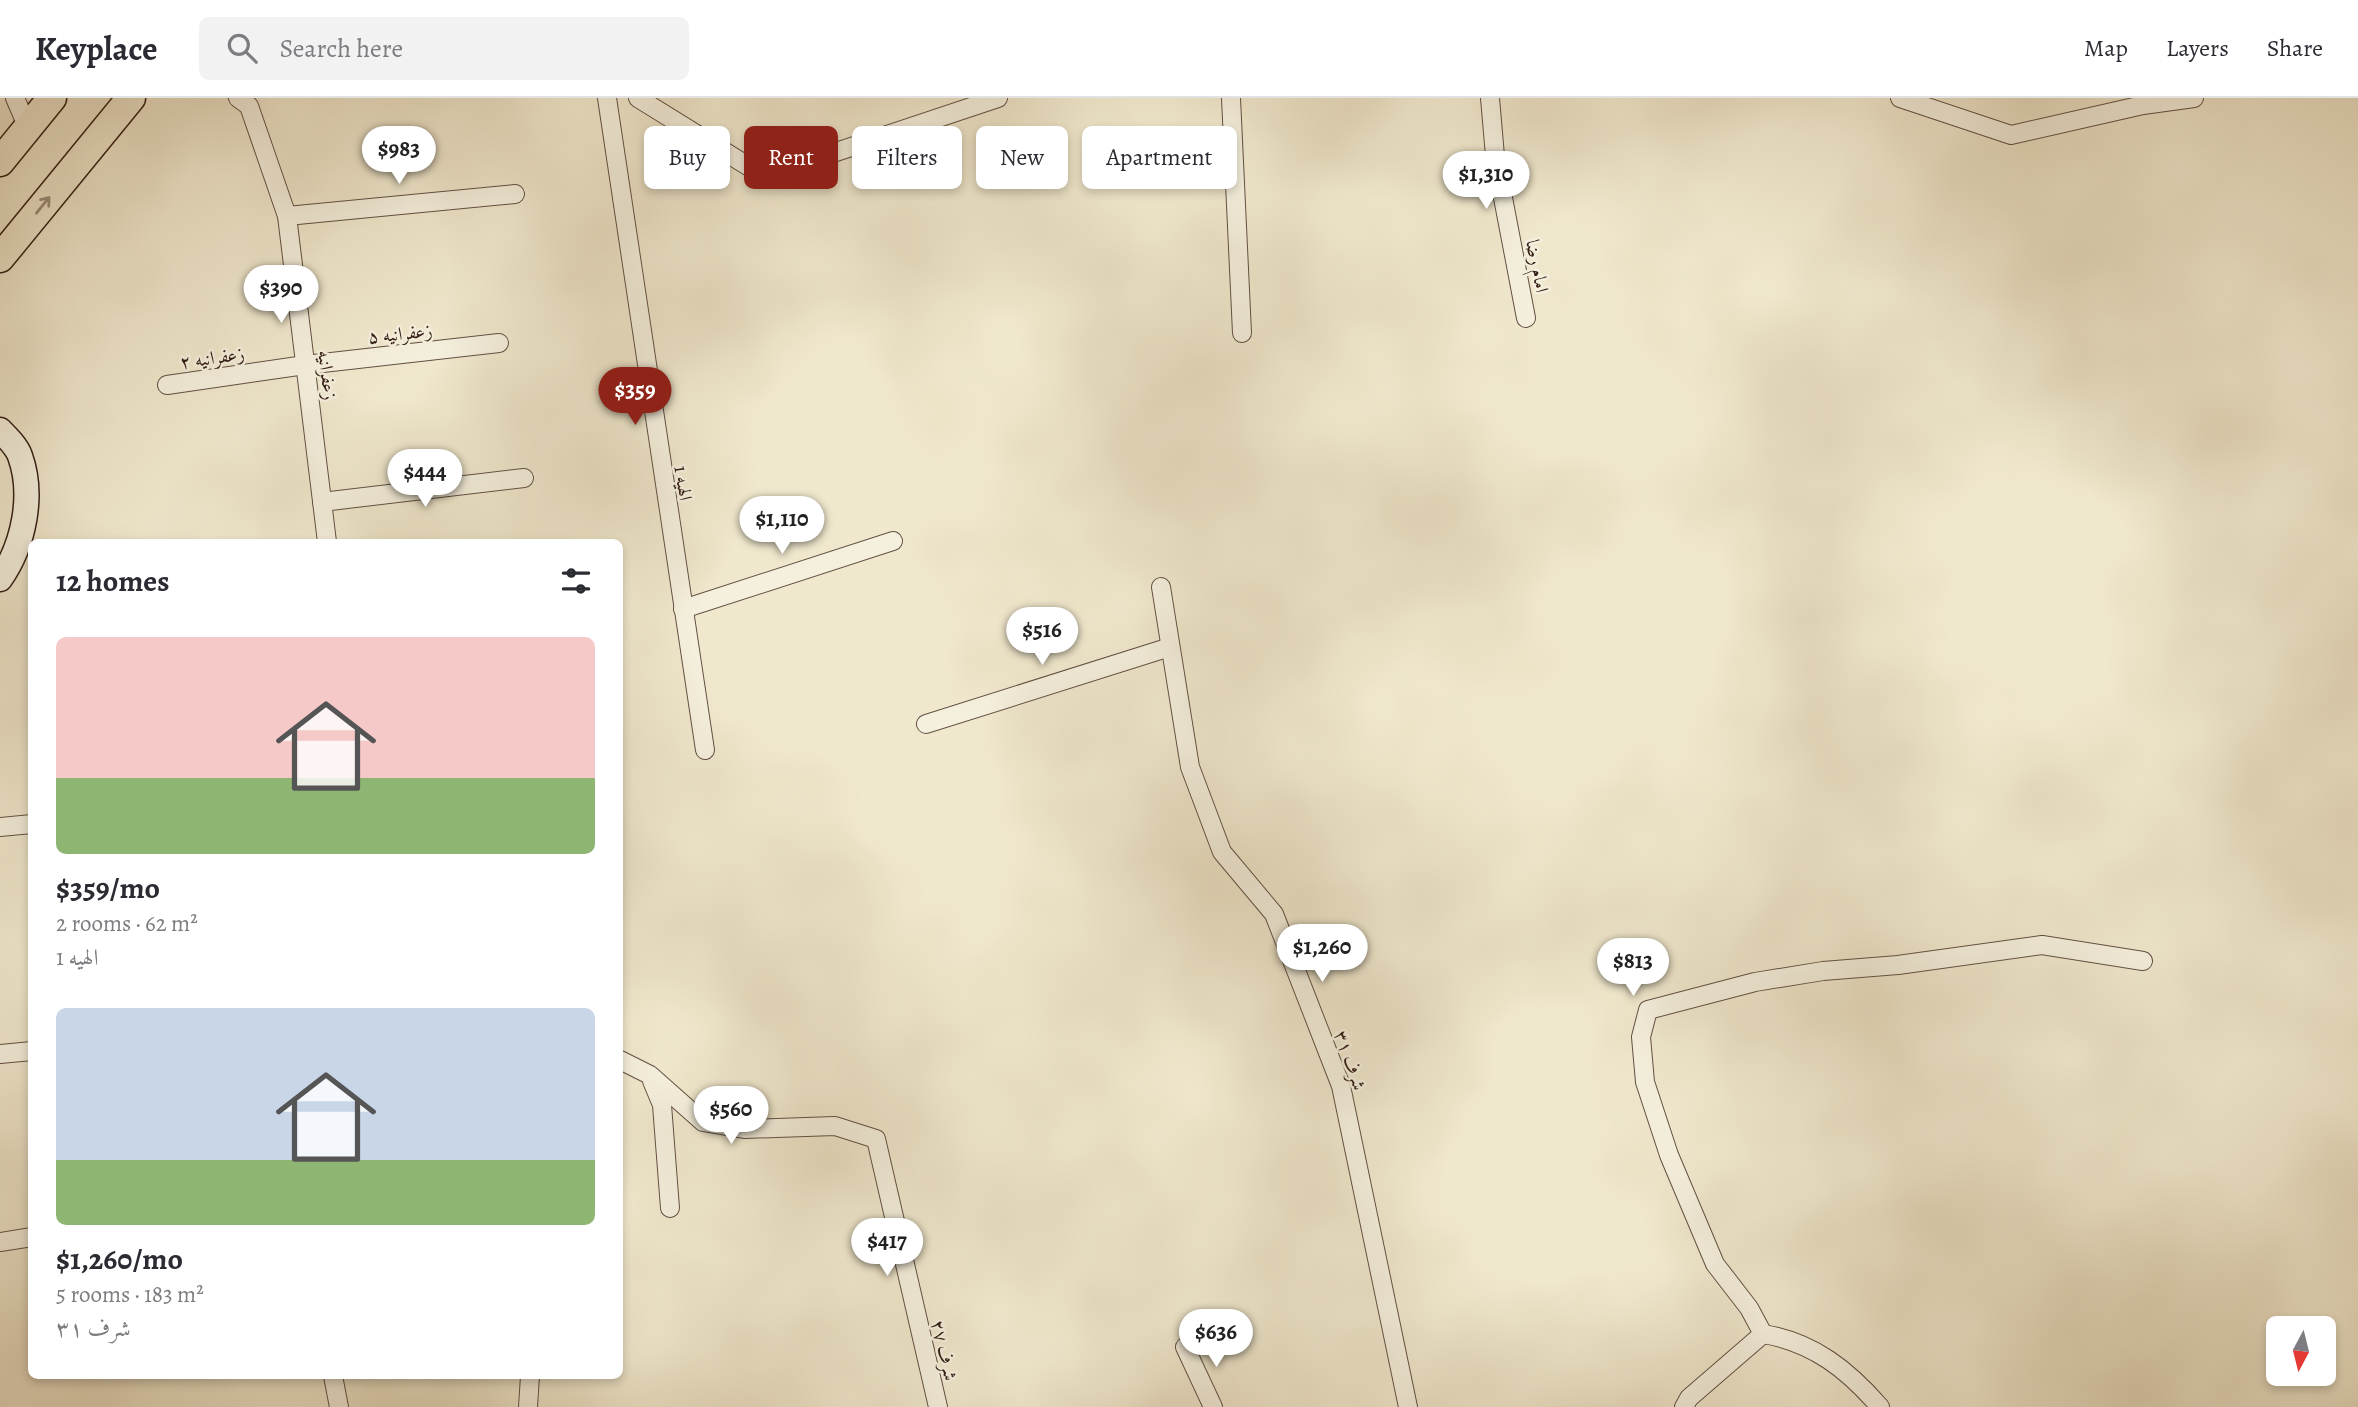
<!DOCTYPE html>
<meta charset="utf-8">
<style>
:root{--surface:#fff;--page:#f2f2f3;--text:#2b2b33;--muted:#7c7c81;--line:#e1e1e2;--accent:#8f2418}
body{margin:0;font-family:Alegreya,Amiri,serif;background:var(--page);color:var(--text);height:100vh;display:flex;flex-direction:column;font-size:26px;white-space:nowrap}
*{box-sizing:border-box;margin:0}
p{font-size:23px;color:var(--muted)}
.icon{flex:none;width:38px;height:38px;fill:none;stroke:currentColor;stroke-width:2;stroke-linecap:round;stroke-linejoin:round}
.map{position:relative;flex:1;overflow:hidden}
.side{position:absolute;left:28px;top:441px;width:595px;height:840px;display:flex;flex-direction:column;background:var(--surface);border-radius:10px;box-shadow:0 4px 10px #0003}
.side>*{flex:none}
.banner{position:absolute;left:644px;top:28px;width:665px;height:63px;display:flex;gap:14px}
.needle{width:46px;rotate:187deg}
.buttons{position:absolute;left:2266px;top:1218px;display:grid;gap:14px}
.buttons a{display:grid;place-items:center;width:70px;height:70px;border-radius:10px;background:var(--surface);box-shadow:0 4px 10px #0003;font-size:35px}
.price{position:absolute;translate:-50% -60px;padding:0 16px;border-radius:24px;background:#fff;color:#222;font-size:23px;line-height:46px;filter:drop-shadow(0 2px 4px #0008)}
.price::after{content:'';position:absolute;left:50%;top:42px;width:21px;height:16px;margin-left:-10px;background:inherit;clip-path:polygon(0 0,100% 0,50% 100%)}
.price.selected{background:var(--accent);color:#fff}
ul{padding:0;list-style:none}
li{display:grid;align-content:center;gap:14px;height:371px;padding:0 28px}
li span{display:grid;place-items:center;height:217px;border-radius:10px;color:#555}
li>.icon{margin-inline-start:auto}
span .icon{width:126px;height:126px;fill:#fffc;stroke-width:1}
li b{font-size:30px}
h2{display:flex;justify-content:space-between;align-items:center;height:84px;padding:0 28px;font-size:30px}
.pill{padding:0 24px;border-radius:10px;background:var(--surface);box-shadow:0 4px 10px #0003;font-size:24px;line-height:63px}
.pill.selected{background:var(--accent);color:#fff}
header{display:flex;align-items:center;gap:42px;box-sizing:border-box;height:98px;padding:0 35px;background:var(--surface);border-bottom:2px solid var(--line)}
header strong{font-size:33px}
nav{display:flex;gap:38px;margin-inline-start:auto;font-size:24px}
.search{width:490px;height:63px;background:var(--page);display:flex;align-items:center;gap:18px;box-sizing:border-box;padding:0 24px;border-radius:10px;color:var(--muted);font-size:26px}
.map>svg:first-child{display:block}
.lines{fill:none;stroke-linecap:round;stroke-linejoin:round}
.minor-casing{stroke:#625044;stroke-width:20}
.secondary-casing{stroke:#331e16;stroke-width:27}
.trunk-casing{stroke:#331e16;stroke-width:31}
.minor{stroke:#f5f0de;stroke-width:18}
.secondary{stroke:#f5f0de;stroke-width:24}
.trunk{stroke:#f0e8cd;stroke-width:28}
.oneway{stroke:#9b8d7b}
.labels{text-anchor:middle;stroke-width:5;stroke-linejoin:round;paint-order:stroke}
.street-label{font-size:19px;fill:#331e16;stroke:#f5f0de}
</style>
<header>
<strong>Keyplace</strong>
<div class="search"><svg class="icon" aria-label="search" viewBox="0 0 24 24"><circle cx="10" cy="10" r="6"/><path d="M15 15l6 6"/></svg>Search here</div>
<nav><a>Map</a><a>Layers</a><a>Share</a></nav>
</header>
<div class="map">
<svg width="2358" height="1309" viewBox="0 0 2358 1309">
<rect width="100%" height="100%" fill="#f0e8cd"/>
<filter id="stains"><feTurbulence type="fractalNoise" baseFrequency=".00286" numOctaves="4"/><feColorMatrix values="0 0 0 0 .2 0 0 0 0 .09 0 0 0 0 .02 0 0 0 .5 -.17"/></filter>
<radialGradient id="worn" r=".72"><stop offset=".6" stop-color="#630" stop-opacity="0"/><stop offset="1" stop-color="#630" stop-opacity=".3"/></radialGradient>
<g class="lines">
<!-- minor casing -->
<g class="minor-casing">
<g id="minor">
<path d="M15 0 28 30"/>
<path d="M238 0 249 8 287 118 327 444"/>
<path d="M607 0 705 652"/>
<path d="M638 0 764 78 998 0"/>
<path d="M1231 0 1242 235"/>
<path d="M1490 0 1495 58 1526 220"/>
<path d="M1900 0 2011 37 2143 7 2194 0"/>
<path d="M287 118 515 96"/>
<path d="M167 287 305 267 499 245"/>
<path d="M322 404 524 380"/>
<path d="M1161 489 1190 669 1222 754 1274 816 1341 988 1408 1309"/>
<path d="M683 511 893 443"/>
<path d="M926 626 1170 549"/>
<path d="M0 729 32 726"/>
<path d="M0 956 32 953"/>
<path d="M620 962 650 977 703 1024 744 1031 835 1028 876 1041 938 1309"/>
<path d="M652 983 662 1007 670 1110"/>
<path d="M0 1144 32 1139"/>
<path d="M1185 1249 1213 1309"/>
<path d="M333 1278 339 1309"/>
<path d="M528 1309 530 1278"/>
<path d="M1684 1309 1689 1300 1763 1236"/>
<path d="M1880 1309C1848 1272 1813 1244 1763 1236L1749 1210 1715 1166 1669 1057 1645 984 1641 939 1648 912 1755 884 1823 873 1898 867 2042 847 2143 863"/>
</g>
</g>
<!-- secondary casing -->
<g class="secondary-casing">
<path id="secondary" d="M0 332C7 339 17 349 20 358 34 397 24 447 0 481"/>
</g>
<!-- trunk casing -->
<g class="trunk-casing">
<g id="trunk">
<path d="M0 64 52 0"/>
<path d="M0 160 131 0"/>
</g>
</g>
<!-- minor -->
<use href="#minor" class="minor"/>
<!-- secondary -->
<use href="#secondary" class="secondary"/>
<!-- trunk -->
<use href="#trunk" class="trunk"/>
</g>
<!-- one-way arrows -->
<defs><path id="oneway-shaft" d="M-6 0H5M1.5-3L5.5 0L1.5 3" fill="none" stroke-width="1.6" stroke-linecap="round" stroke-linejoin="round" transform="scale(1.75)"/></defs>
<use class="oneway" href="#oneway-shaft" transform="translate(43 107) rotate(-51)"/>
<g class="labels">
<!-- street labels -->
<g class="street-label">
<text transform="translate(1538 168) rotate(79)" y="7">امام رضا</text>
<text transform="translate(400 235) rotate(-6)" y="7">زعفرانیه ۵</text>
<text transform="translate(212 259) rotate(-8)" y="7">زعفرانیه ۲</text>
<text transform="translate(328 277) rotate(83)" y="7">زعفرانیه</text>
<text transform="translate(684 385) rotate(81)" y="7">الهیه 1</text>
<text transform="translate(1351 962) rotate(71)" y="7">شرف ۳۱</text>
<text transform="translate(945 1252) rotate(77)" y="7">شرف ۲۷</text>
</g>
</g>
<rect width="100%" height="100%" filter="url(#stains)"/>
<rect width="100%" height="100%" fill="url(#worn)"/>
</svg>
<div class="buttons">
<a><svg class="needle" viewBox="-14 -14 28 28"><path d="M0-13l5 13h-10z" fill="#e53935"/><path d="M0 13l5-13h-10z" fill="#7c7c81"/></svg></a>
</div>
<b class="price" style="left:399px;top:88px">$983</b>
<b class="price" style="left:1486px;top:113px">$1,310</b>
<b class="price" style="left:281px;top:227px">$390</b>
<b class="price selected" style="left:635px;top:329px">$359</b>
<b class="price" style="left:425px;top:411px">$444</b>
<b class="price" style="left:782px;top:458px">$1,110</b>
<b class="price" style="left:1042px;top:569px">$516</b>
<b class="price" style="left:1322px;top:886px">$1,260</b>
<b class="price" style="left:1633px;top:900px">$813</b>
<b class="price" style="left:731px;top:1048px">$560</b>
<b class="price" style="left:887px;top:1180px">$417</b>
<b class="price" style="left:1216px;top:1271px">$636</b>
<div class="banner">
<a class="pill">Buy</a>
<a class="pill selected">Rent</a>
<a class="pill">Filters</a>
<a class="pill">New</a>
<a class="pill">Apartment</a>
</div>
<section class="side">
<h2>12 homes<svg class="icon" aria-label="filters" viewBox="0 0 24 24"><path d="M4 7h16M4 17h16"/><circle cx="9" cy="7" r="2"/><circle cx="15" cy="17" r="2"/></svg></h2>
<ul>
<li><span style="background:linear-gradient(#f6c9c9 65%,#8fb573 0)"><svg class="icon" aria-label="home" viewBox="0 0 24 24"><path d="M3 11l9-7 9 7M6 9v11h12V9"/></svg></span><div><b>$359/mo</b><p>2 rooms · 62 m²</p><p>الهیه 1</p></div></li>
<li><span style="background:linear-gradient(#c9d6e8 70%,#8fb573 0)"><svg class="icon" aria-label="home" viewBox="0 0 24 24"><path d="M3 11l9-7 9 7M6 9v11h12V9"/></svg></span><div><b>$1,260/mo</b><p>5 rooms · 183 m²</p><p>شرف ۳۱</p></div></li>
</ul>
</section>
</div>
